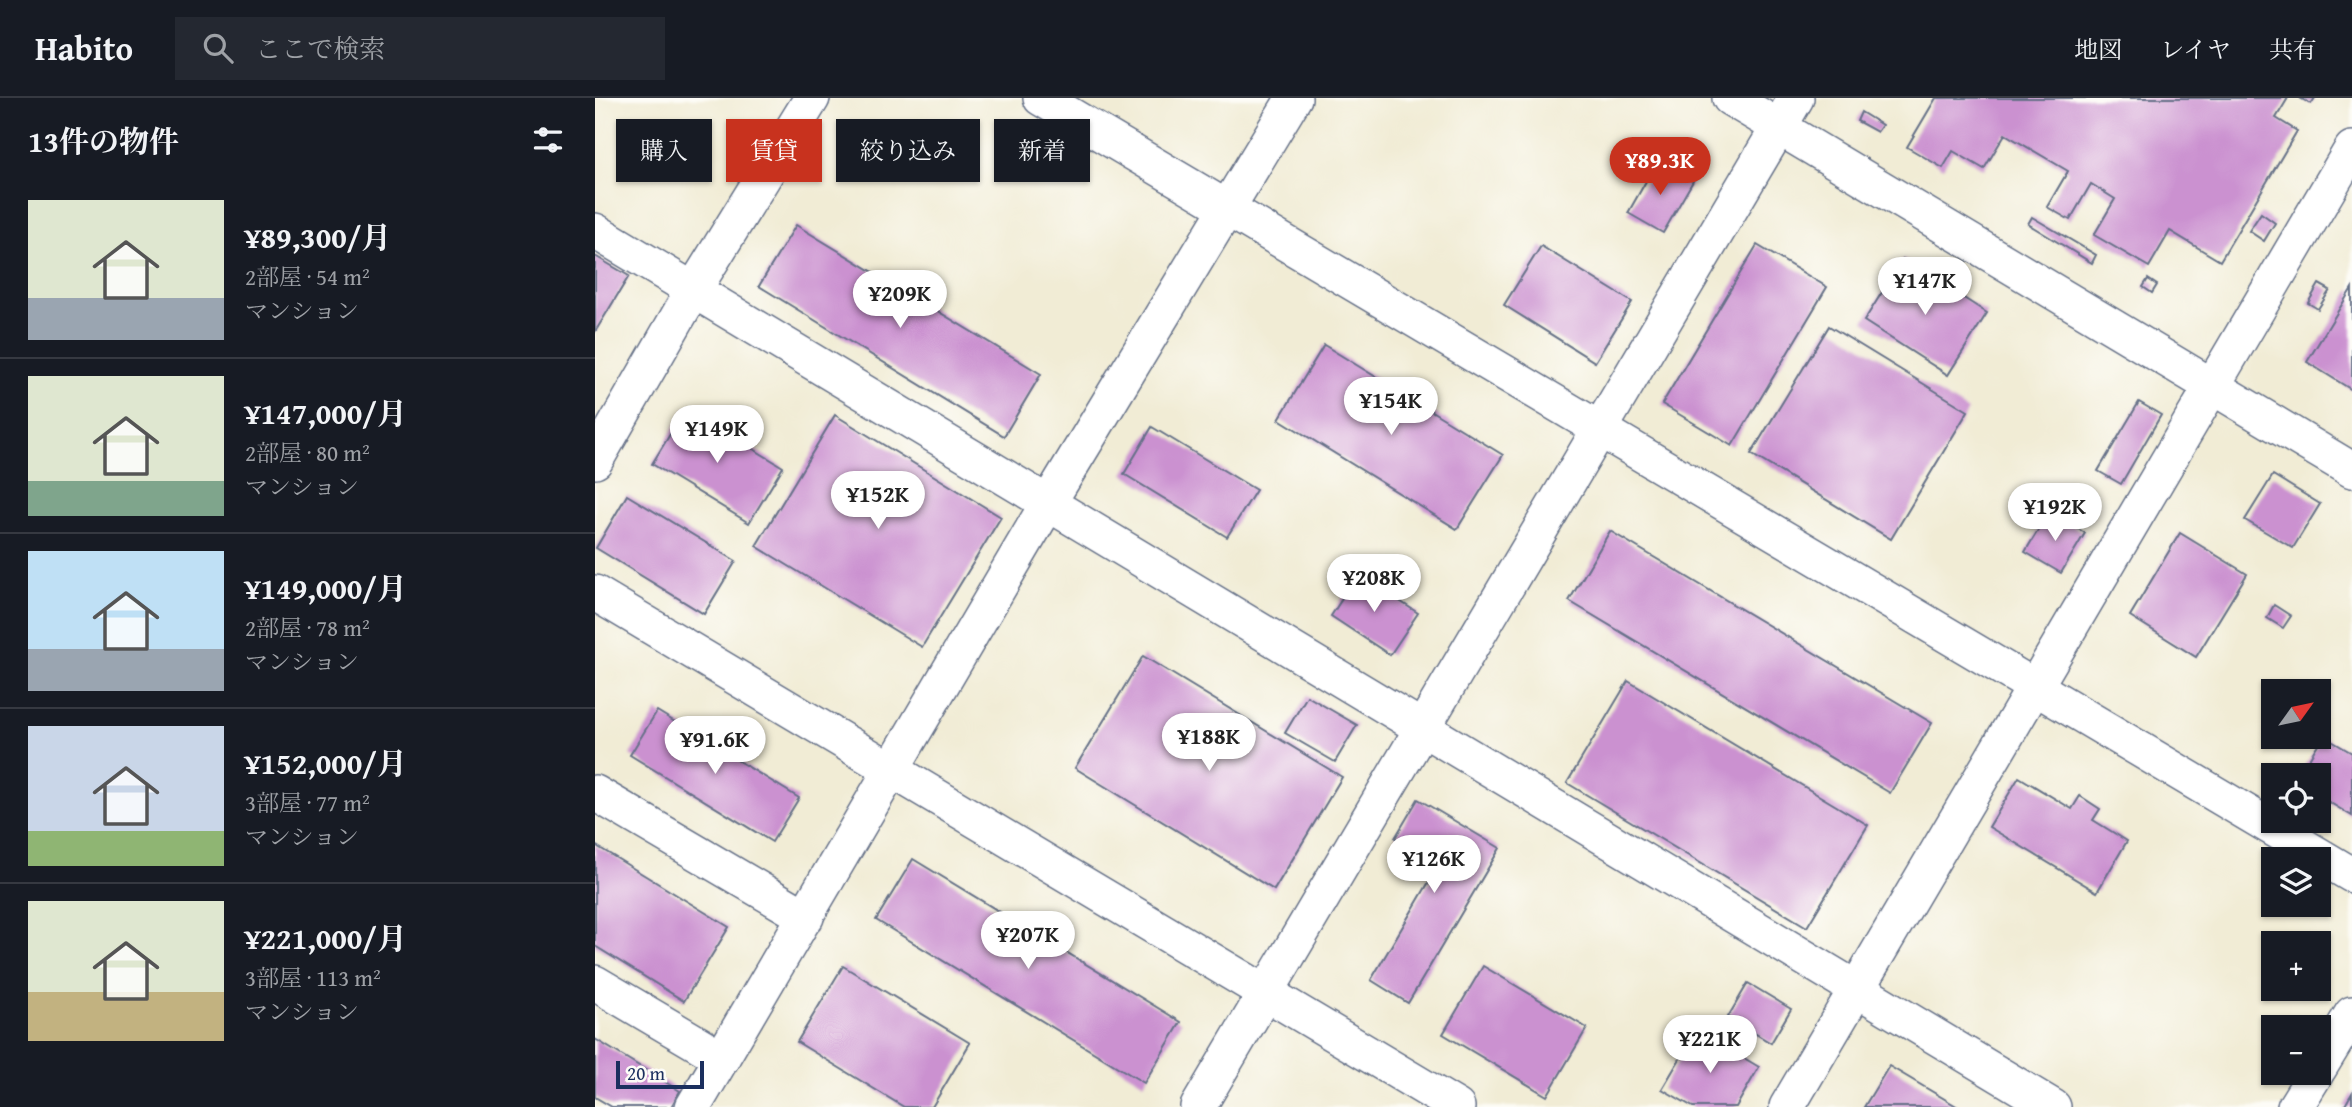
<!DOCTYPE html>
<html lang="ja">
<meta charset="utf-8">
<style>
:root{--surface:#171b24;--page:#242831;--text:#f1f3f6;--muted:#9ea1a6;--line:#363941;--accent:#c8321e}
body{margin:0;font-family:"Gentium Book Plus","Noto Serif JP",serif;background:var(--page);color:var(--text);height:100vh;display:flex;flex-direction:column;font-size:26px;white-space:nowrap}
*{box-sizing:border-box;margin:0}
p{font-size:23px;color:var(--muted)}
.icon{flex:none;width:38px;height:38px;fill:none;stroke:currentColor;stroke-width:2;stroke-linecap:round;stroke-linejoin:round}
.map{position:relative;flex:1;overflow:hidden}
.drawer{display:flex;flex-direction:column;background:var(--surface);width:595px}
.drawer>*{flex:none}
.guide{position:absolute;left:21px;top:21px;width:665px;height:63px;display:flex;gap:14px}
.needle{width:46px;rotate:57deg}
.buttons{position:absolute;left:1666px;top:581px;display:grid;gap:14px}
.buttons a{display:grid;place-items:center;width:70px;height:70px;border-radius:0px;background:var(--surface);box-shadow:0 2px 5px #0004;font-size:35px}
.scale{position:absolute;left:21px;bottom:18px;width:88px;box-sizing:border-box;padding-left:7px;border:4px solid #1b2f5e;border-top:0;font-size:19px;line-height:24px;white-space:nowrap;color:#1b2f5e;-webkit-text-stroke:5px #fdfcf7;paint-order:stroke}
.price{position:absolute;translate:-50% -60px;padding:0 16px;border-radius:24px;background:#fff;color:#222;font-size:23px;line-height:46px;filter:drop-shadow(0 2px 4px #0008)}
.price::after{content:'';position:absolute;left:50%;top:42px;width:21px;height:16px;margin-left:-10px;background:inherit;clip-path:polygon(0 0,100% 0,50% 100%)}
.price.selected{background:var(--accent);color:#fff}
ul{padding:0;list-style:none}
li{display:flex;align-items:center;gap:21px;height:175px;padding:0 28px}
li+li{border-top:2px solid var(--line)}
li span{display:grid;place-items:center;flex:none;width:196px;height:140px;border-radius:0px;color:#555}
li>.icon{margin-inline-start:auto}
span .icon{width:84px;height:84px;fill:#fffc;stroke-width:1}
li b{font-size:30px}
h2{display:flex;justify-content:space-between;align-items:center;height:84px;padding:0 28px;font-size:30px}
.tag{padding:0 24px;border-radius:0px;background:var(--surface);box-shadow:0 2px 5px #0004;font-size:24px;line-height:63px}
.tag.selected{background:var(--accent);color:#fff}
header{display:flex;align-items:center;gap:42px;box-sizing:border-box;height:98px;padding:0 35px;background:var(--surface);border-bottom:2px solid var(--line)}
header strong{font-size:33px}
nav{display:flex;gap:38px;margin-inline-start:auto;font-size:24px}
.search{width:490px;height:63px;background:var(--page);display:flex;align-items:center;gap:18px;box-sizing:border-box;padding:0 24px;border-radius:0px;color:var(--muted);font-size:26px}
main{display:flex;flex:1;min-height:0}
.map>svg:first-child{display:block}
.building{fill:#cb91d0}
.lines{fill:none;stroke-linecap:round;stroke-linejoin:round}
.minor-casing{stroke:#667188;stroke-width:38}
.minor{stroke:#fff;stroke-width:35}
</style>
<header>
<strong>Habito</strong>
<div class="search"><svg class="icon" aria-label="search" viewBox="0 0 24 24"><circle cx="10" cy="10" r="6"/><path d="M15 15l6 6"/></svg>ここで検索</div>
<nav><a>地図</a><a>レイヤ</a><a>共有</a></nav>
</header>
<main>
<section class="drawer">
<h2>13件の物件<svg class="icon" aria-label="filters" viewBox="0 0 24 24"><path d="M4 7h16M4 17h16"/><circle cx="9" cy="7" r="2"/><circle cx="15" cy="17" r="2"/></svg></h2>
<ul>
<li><span style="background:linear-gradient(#dfe7d0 70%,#9aa5b1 0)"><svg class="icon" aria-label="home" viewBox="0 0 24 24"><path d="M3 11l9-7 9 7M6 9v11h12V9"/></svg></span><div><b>¥89,300/月</b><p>2部屋 · 54 m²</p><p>マンション</p></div></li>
<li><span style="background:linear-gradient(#dfe7d0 75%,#7fa58c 0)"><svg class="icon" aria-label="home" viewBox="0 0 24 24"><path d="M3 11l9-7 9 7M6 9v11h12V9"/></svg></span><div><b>¥147,000/月</b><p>2部屋 · 80 m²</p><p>マンション</p></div></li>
<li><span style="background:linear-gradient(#bfe0f5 70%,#9aa5b1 0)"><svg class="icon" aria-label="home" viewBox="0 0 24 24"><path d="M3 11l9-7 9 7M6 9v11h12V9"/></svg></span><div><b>¥149,000/月</b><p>2部屋 · 78 m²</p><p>マンション</p></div></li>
<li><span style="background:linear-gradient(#c9d6e8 75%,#8fb573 0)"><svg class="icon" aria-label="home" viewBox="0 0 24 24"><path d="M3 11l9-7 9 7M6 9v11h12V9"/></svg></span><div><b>¥152,000/月</b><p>3部屋 · 77 m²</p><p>マンション</p></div></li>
<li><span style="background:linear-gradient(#dfe7d0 65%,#c2b280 0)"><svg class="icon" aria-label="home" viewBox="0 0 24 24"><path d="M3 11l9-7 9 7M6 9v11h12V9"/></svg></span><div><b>¥221,000/月</b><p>3部屋 · 113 m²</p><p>マンション</p></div></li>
</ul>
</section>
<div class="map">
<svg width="1757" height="1009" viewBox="0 0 1757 1009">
<rect width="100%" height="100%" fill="#fdfcf7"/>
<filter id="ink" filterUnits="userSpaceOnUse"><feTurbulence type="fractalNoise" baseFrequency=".0143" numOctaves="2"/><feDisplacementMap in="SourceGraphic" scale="14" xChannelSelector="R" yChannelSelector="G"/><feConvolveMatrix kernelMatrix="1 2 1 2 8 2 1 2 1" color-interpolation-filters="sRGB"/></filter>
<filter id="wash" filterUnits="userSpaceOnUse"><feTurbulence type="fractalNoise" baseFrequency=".00686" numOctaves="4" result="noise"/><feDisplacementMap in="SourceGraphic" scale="28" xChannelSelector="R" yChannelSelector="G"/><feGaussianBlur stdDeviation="1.57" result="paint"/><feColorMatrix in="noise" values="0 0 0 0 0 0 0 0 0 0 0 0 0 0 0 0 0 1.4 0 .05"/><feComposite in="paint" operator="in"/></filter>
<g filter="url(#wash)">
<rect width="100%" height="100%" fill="#f1ecd5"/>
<g id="blocks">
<!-- building -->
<g class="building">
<path d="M1341 0H1693L1681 20 1702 33 1625 163 1575 133 1554 169 1499 137 1520 101 1496 86 1475 122 1452 109 1473 73 1410 36 1389 71 1358 53 1348 70 1312 49Z"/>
<path d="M1705 0H1720L1716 6Z"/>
<path d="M1266 14 1287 27 1282 34 1262 23Z"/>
<path d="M1063 62 1098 83 1068 135 1033 115Z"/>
<path d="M1666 115 1680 125 1669 143 1654 133Z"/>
<path d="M1437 119 1501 157 1497 165 1433 126Z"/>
<path d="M201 127 446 276 409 338 164 188Z"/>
<path d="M1162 147 1232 189 1137 348 1067 306Z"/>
<path d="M946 148 1037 204 1000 264 909 207Z"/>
<path d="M0 158 34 178 0 234Z"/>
<path d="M1308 161 1392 215 1353 277 1269 223Z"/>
<path d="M1553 181 1562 187 1557 195 1548 189Z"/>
<path d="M1724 186 1735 192 1723 211 1713 205Z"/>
<path d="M1757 190V292L1712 264Z"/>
<path d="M1234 228 1373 313 1296 441 1156 356Z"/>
<path d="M729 247 908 357 862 431 684 321Z"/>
<path d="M1544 304 1566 317 1526 386 1503 373Z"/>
<path d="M91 310 188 369 154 425 57 366Z"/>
<path d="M240 317 406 419 327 549 161 448Z"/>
<path d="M557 329 661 392 632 439 529 376Z"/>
<path d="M1678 377 1725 406 1698 450 1650 422Z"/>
<path d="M32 397 141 463 109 516 1 450Z"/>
<path d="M1454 414 1490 435 1466 475 1430 454Z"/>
<path d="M1015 433 1337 625 1295 695 974 503Z"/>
<path d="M1585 435 1652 476 1601 559 1535 518Z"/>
<path d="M763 476 823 515 795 557 736 518Z"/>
<path d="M1679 507 1696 518 1688 530 1672 520Z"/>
<path d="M548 558 747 679 679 792 480 670Z"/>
<path d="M1033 583 1273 727 1212 829 972 685Z"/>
<path d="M712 598 762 627 740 664 690 635Z"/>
<path d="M62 613 204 700 177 744 35 657Z"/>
<path d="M1728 638 1757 655V718L1724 698V677H1704Z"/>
<path d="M1424 679 1477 711 1485 698 1505 711 1498 722 1532 743 1502 794 1394 729Z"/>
<path d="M823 701 905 750 813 905 776 882 844 767 800 740Z"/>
<path d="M0 747 134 829 89 903 0 848Z"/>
<path d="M318 761 586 924 549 985 281 822Z"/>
<path d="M248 868 375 945 337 1009H309L202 944Z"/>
<path d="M888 868 992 930 952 998 848 936Z"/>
<path d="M1153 885 1196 911 1176 945 1133 919Z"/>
<path d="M1102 932 1164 969 1141 1009H1098L1067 991Z"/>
<path d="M0 941 85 993 76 1009H17L0 999Z"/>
<path d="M1294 968 1363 1009H1269Z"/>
<path d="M1757 995V1009H1749Z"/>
</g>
</g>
</g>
<g filter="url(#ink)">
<use href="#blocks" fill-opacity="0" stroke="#667188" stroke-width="2"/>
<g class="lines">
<!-- minor casing -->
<g class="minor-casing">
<g id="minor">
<path d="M446 0 1757 777"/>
<path d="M1135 0 1757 372"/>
<path d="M0 133 1458 1009"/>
<path d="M0 363 99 191 217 0"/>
<path d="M0 495 862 1009"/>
<path d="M0 695 211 819"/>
<path d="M0 885 127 960"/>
<path d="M1724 970 1757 916"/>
<path d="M98 1009 452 407 699 0"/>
<path d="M603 1009 1201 0"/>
<path d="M1192 1009 1757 51"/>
<path d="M1700 1009 1721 975"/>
</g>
</g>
<!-- minor -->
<use href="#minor" class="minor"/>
</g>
</g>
</svg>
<div class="buttons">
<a><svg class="needle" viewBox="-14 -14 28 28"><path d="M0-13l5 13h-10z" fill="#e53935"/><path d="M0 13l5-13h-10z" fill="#9ea1a6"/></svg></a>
<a><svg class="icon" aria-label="locate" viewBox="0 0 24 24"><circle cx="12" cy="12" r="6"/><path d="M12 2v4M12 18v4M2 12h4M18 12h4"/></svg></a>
<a><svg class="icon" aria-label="layers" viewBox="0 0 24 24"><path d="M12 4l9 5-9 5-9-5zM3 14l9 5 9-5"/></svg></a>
<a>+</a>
<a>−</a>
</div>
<div class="scale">20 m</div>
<b class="price selected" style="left:1065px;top:99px">¥89.3K</b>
<b class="price" style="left:1330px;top:219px">¥147K</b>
<b class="price" style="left:305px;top:232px">¥209K</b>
<b class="price" style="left:796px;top:339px">¥154K</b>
<b class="price" style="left:122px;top:367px">¥149K</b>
<b class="price" style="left:283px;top:433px">¥152K</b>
<b class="price" style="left:1460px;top:445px">¥192K</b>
<b class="price" style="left:779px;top:516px">¥208K</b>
<b class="price" style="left:614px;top:675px">¥188K</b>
<b class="price" style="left:120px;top:678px">¥91.6K</b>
<b class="price" style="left:839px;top:797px">¥126K</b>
<b class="price" style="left:433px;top:873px">¥207K</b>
<b class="price" style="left:1115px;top:977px">¥221K</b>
<div class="guide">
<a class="tag">購入</a>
<a class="tag selected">賃貸</a>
<a class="tag">絞り込み</a>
<a class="tag">新着</a>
</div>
</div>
</main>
